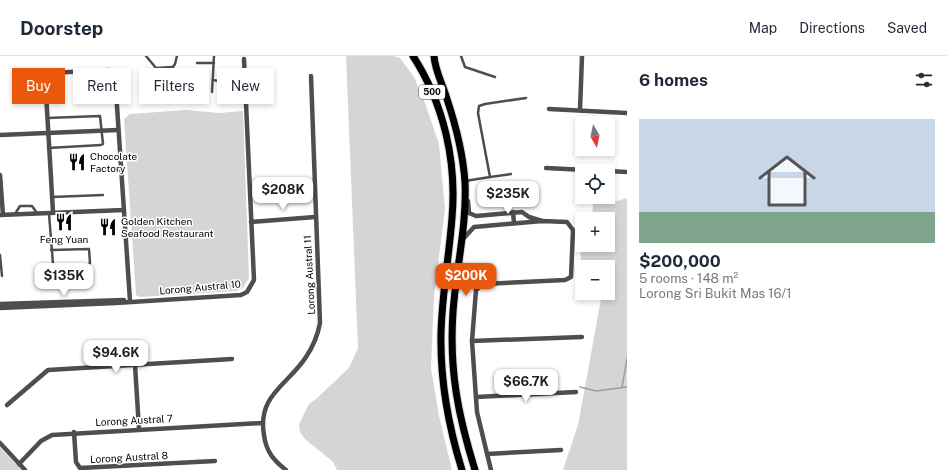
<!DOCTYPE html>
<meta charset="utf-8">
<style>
:root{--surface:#fff;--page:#f2f2f3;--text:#1f2937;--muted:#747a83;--line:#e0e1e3;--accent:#ea580c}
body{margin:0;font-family:"Public Sans",sans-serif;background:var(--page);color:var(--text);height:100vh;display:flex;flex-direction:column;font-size:15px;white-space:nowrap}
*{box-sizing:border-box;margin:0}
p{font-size:13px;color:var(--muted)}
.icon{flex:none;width:22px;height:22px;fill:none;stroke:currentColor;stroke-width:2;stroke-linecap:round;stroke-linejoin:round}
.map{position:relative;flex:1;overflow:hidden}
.sheet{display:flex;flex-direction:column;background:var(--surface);width:320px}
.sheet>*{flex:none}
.top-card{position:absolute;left:12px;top:12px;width:380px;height:36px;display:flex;gap:8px}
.needle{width:26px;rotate:171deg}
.fabs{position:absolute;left:575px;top:60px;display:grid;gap:8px}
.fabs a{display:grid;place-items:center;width:40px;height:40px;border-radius:0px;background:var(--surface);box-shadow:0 2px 6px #0003;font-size:20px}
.price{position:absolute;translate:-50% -34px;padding:0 9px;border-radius:8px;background:#fff;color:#222;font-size:13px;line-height:26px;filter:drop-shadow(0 1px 2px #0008)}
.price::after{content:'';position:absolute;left:50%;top:24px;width:12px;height:9px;margin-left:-6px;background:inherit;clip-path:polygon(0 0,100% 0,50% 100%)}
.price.current{background:var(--accent);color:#fff}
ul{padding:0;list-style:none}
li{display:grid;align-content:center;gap:8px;height:212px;padding:0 12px}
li+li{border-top:1px solid var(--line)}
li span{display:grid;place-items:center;height:124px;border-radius:0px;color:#555}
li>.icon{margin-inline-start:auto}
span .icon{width:72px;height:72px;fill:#fffc;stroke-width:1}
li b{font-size:17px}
h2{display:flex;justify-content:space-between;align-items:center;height:48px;padding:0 12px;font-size:17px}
.tag{padding:0 14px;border-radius:0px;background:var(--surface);box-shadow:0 2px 6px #0003;font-size:14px;line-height:36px}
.tag.current{background:var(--accent);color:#fff}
header{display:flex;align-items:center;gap:24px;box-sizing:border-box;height:56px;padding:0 20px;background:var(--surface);border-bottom:1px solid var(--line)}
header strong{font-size:19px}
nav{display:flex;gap:22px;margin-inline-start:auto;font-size:14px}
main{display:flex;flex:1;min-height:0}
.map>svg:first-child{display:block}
.green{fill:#d5d5d5}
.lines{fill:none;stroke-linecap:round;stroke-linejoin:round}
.stream{stroke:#9c9c9c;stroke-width:1.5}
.primary-casing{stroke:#dbdbdb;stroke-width:9}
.lane{stroke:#4e4e4e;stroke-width:2.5}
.street{stroke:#4e4e4e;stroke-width:4.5}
.primary{stroke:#000;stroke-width:7}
.labels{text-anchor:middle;stroke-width:3;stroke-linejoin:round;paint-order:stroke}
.shield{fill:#fff;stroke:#4c4c4c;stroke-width:1}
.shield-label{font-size:9px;font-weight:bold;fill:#000}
.poi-label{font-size:10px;fill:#000;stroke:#fff;text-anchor:start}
.street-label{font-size:10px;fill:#000;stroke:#fff}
</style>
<header>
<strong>Doorstep</strong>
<nav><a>Map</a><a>Directions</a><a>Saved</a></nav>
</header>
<main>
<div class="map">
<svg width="627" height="414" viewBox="0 0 627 414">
<rect width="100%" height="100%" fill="#fff"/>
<!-- green -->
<g class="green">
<path d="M346 0H393L400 2 414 21 425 47 439 88 445 153 434 240 431 312 439 360 452 414H337L333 406 305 383 300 376 299 368 309 348 316 343 349 312 358 292Z"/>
<path d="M186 54 219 57 243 55 249 222 243 232 236 235 140 241 136 239 124 63 130 58Z"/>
<path d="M627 142V414H563L578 369 601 243 600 237H608V211H582V221L579 172H582V189H608V163H592L593 148 610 147Z"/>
<path d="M0 391 21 414H0Z"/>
</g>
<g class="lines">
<!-- stream -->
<g class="stream">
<path d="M580 331 596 335 627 331"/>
<path d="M622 331 627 303"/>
</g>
<!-- primary casing -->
<g class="primary-casing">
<g id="primary">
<path d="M413 0C444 48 457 106 452 162 449 201 442 238 441 277 440 325 448 369 462 414"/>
<path d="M434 0C435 15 443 29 447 43 456 70 463 98 465 126 467 170 456 213 453 256 449 314 458 359 475 414"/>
</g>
</g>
<!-- lane -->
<g class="lane">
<path d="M146 0 156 12 173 11 175 8 177 0"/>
<path d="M461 0 465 11 495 21"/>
<path d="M197 7H214"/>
<path d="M156 12 158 38 163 42 170 41 173 38 171 11"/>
<path d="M213 24 235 28 237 46 246 45"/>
<path d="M212 36 214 0"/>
<path d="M47 62 100 60 103 88 101 89 48 92"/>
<path d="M490 121 511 118"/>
<path d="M465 125 490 121 478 57 479 50 485 48 526 42"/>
<path d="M52 141 103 139"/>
<path d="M15 158 20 150H32L37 157"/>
<path d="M49 158 53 208 54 209H88L90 207 89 193 51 194"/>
<path d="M0 199 2 220"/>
</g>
<!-- street -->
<g class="street">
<path d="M549 53 627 57"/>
<path d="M580 54 582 0"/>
<path d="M0 79 118 74"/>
<path d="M546 112 606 115"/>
<path d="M608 115 627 116"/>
<path d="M0 119 3 159"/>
<path d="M466 144 468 145 469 157 476 160 522 156 529 161 542 165"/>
<path d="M53 156 45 20 49 17 110 14 115 20 130 245"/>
<path d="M513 156 514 167"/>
<path d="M0 159 124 154"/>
<path d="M251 166 315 161"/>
<path d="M464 182 474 171 542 165 567 166 573 174 571 221 565 224 483 228 476 234 472 285 477 356 491 414"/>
<path d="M0 248 124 244"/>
<path d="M0 252 116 247 241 239 247 236 254 224 244 3"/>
<path d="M472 285 582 281"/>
<path d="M135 309 139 373"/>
<path d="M476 341 576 336"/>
<path d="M7 349 48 314 232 303"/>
<path d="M74 376 76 406 80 412 215 405"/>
<path d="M0 387 25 414"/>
<path d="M487 398 561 394"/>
<path d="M19 408 41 385 52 379 262 367"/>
<path d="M286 414C273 404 266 395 264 379 257 339 288 329 306 301 312 292 318 278 320 267L311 20"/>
</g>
<!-- primary -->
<use href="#primary" class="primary"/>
</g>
<!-- icons -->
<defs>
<g id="restaurant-bare" transform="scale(1.38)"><path d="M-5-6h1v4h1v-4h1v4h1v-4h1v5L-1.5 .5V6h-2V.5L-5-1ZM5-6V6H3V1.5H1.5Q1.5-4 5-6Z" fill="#000" stroke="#fff" stroke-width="2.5" paint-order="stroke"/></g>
</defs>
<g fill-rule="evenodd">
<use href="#restaurant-bare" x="77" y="106"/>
<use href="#restaurant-bare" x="64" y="166"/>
<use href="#restaurant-bare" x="108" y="171"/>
</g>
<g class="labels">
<!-- shield labels -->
<rect class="shield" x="419" y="29" width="26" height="14" rx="3"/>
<g class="shield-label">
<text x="432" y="39">500</text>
</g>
<!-- poi labels -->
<g class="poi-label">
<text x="90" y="104">Chocolate<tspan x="90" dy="12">Factory</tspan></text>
<text x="121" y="169">Golden Kitchen<tspan x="121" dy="12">Seafood Restaurant</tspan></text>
<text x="64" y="187" text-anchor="middle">Feng Yuan</text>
</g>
<!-- street labels -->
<g class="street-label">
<text transform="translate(309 219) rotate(-93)" y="4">Lorong Austral 11</text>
<text transform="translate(200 231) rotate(-5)" y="4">Lorong Austral 10</text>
<text transform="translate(134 364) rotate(-3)" y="4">Lorong Austral 7</text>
<text transform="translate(129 401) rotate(-3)" y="4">Lorong Austral 8</text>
</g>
</g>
</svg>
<div class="fabs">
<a><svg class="needle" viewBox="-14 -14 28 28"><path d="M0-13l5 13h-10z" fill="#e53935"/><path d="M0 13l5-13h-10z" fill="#747a83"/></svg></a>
<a><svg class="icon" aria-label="locate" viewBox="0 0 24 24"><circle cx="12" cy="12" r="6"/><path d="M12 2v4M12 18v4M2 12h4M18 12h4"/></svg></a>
<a>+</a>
<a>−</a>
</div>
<b class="price" style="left:283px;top:155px">$208K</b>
<b class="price" style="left:508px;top:159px">$235K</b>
<b class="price" style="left:64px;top:241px">$135K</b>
<b class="price current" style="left:466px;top:241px">$200K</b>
<b class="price" style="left:116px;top:318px">$94.6K</b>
<b class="price" style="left:526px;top:347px">$66.7K</b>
<div class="top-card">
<a class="tag current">Buy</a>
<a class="tag">Rent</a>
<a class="tag">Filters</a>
<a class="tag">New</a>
</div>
</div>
<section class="sheet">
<h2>6 homes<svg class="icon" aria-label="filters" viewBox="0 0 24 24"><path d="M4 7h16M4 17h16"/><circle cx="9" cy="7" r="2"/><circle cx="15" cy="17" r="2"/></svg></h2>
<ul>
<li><span style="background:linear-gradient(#c9d6e8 75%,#7fa58c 0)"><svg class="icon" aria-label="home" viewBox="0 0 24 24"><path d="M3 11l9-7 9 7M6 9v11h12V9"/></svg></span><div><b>$200,000</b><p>5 rooms · 148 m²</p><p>Lorong Sri Bukit Mas 16/1</p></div></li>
</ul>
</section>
</main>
